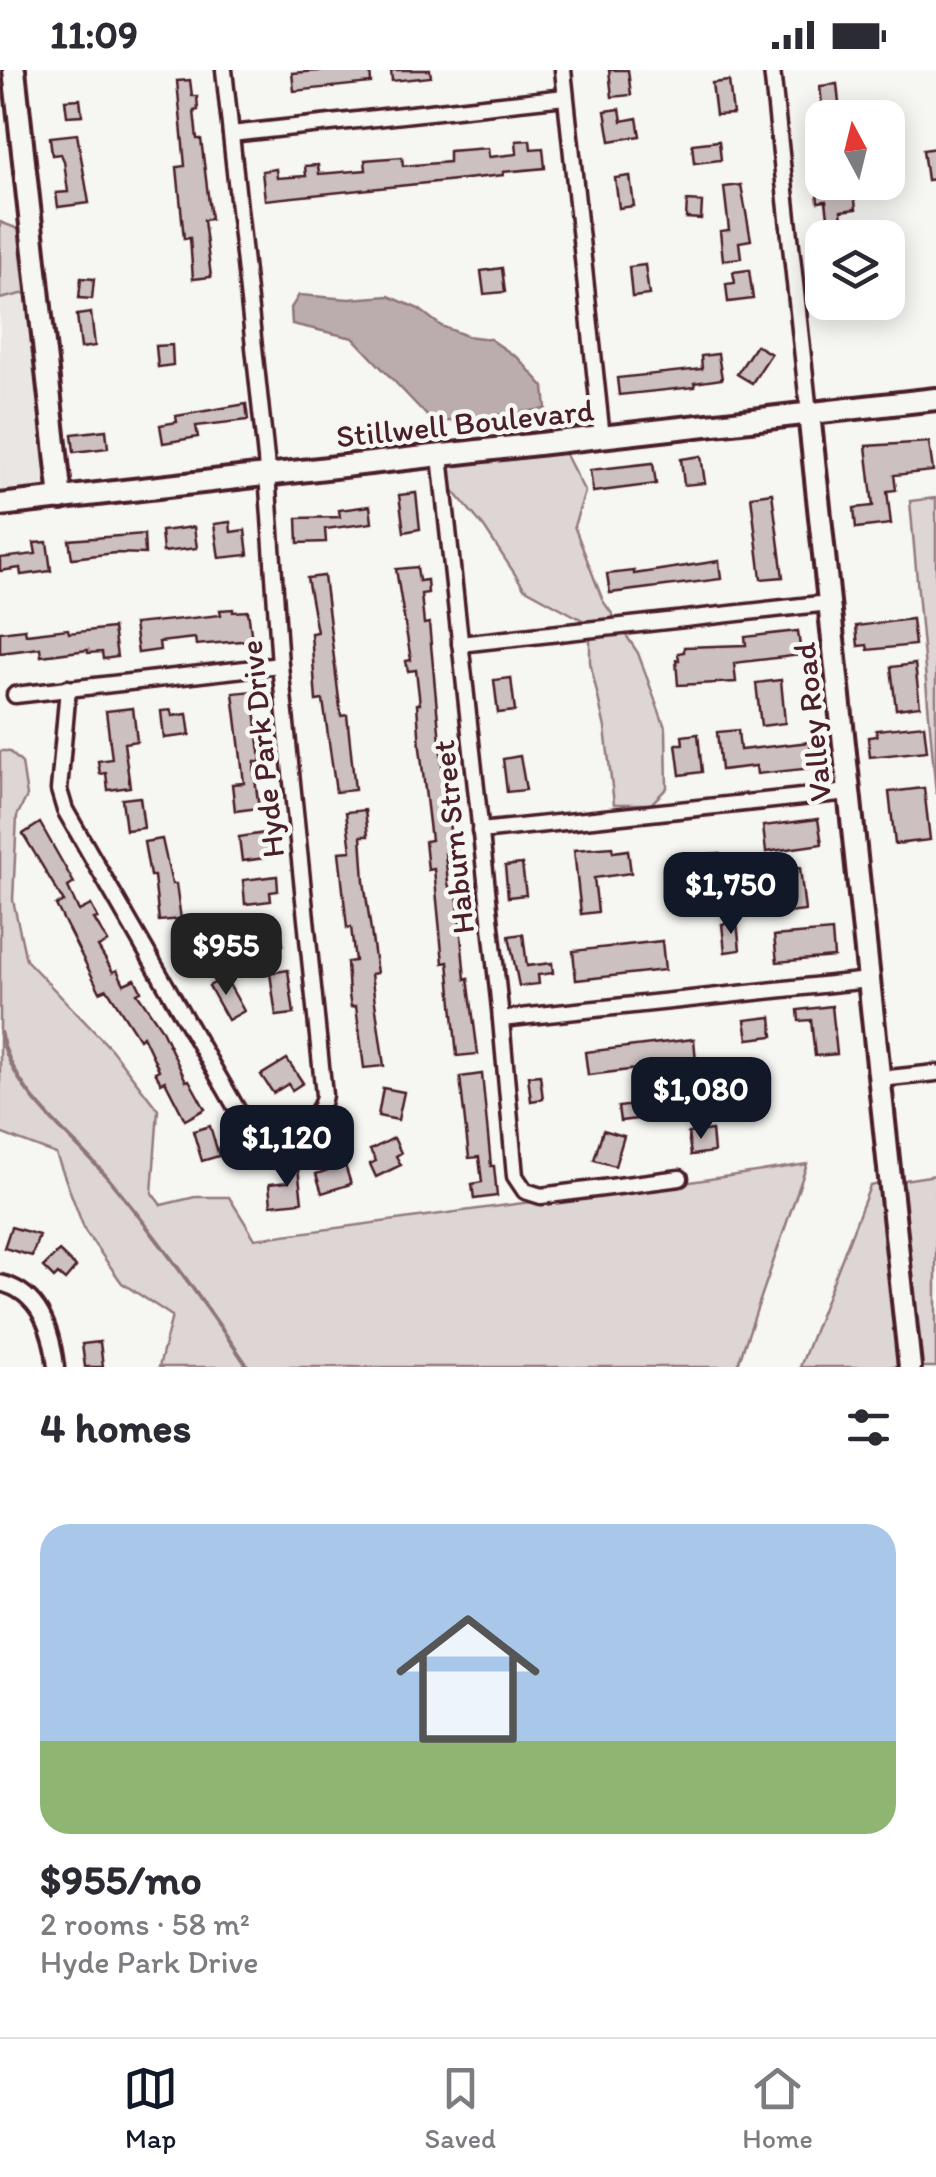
<!DOCTYPE html>
<meta charset="utf-8">
<style>
:root{--surface:#fff;--page:#f2f2f3;--text:#2b2b33;--muted:#7c7c81;--line:#e1e1e2;--accent:#111827}
body{margin:0;font-family:Itim,sans-serif;background:var(--page);color:var(--text);height:100vh;display:flex;flex-direction:column;font-size:38px;white-space:nowrap}
*{box-sizing:border-box;margin:0}
p{font-size:32px;color:var(--muted)}
.icon{flex:none;width:55px;height:55px;fill:none;stroke:currentColor;stroke-width:2;stroke-linecap:round;stroke-linejoin:round}
.map{position:relative;height:1297px;overflow:hidden}
.sheet{display:flex;flex-direction:column;background:var(--surface);flex:1}
.sheet>*{flex:none}
.needle{width:65px;rotate:353deg}
.buttons{position:absolute;left:805px;top:30px;display:grid;gap:20px}
.buttons a{display:grid;place-items:center;width:100px;height:100px;border-radius:20px;background:var(--surface);box-shadow:0 5px 25px #0003;font-size:50px}
.price{position:absolute;translate:-50% -85px;padding:0 22px;border-radius:20px;background:var(--accent);color:#fff;font-size:32px;line-height:65px;filter:drop-shadow(0 2px 5px #0008)}
.price::after{content:'';position:absolute;left:50%;top:60px;width:30px;height:22px;margin-left:-15px;background:inherit;clip-path:polygon(0 0,100% 0,50% 100%)}
.price.current{background:#222;color:#fff}
ul{padding:0;list-style:none}
li{display:grid;align-content:center;gap:20px;height:530px;padding:0 40px}
li+li{border-top:2px solid var(--line)}
li span{display:grid;place-items:center;height:310px;border-radius:30px;color:#555}
li>.icon{margin-inline-start:auto}
span .icon{width:180px;height:180px;fill:#fffc;stroke-width:1}
li b{font-size:42px}
h2{display:flex;justify-content:space-between;align-items:center;height:120px;padding:0 40px;font-size:42px}
.status{display:flex;justify-content:space-between;align-items:center;height:70px;padding:0 50px;background:var(--surface);direction:ltr}
.status svg{height:28px;fill:currentColor}
.dock{display:flex;justify-content:space-around;align-items:center;height:140px;border-top:2px solid var(--line);background:var(--surface);font-size:28px;color:var(--muted)}
.dock a{display:grid;justify-items:center;gap:5px}
.dock .current{color:var(--accent)}
.map>svg:first-child{display:block}
.built{fill:#e9e6e3}
.green{fill:#ddd6d5;stroke:#947a80;stroke-width:2.5}
.water{fill:#bbadae;stroke:#8e747a;stroke-width:2.5}
.lines{fill:none;stroke-linecap:round;stroke-linejoin:round}
.stream{stroke:#8e747a;stroke-width:4}
.building{fill:#ccc1c0;stroke:#4a1f2b;stroke-width:2.5}
.street-casing{stroke:#4a1f2b;stroke-width:21}
.secondary-casing{stroke:#4a1f2b;stroke-width:28}
.street{stroke:#f6f6f2;stroke-width:14}
.secondary{stroke:#f6f6f2;stroke-width:20}
.labels{text-anchor:middle;stroke-width:9;stroke-linejoin:round;paint-order:stroke}
.street-label{font-size:32px;fill:#4a1f2b;stroke:#f6f6f2}
</style>
<div class="status"><b>11:09</b><svg viewBox="0 0 49 12"><path d="M0 12V9h3v3zM5 12V6h3v6zM10 12V3h3v9zM15 12V0h3v12zM26 1h20v11H26zM47 4h2v5h-2z"/></svg></div>
<div class="map">
<svg width="936" height="1297" viewBox="0 0 936 1297">
<rect width="100%" height="100%" fill="#f6f6f2"/>
<filter id="ink" filterUnits="userSpaceOnUse"><feTurbulence type="fractalNoise" baseFrequency=".01" numOctaves="2"/><feDisplacementMap in="SourceGraphic" scale="20" xChannelSelector="R" yChannelSelector="G"/><feConvolveMatrix kernelMatrix="1 2 1 2 8 2 1 2 1" color-interpolation-filters="sRGB"/></filter>
<g filter="url(#ink)">
<!-- built -->
<path class="built" d="M30 222 53 422 0 428V229Z"/>
<!-- green -->
<g class="green">
<path d="M0 152 21 160 30 222 0 229Z"/>
<path d="M563 379 585 422 574 456 603 531 615 548 586 552 524 518 484 457 451 418 448 392Z"/>
<path d="M936 428V724L910 431Z"/>
<path d="M624 562 638 583 666 660 667 718 651 734H614L605 658 590 592V566Z"/>
<path d="M0 681H9L22 693 27 726 17 746 13 830 26 890 111 979 158 1040 152 1123 161 1135 195 1127H229L255 1169 531 1132 547 1134 807 1094 737 1297H159L172 1246 122 1213 85 1161 56 1084 0 1063Z"/>
<path d="M936 1105V1297H917L897 1111Z"/>
<path d="M884 1113 904 1297H800L870 1116Z"/>
</g>
<!-- water -->
<path class="water" d="M299 225 349 229 389 226 419 239 441 256 467 266 490 269 519 289 544 317 546 339 434 353 353 268 292 254 291 238Z"/>
<g class="lines">
<!-- stream -->
<path class="stream" d="M0 962C15 1029 71 1063 112 1113 161 1172 205 1234 248 1297"/>
</g>
<!-- building -->
<g class="building">
<path d="M332 0H370L371 13 294 21 292 3Z"/>
<path d="M391 0H430L431 7 392 11Z"/>
<path d="M609 0H628L631 25 612 27Z"/>
<path d="M190 10 192 26H197L198 40 194 41 197 69H201L211 149 204 150 211 207 193 209 190 168 184 169 177 97 185 96 177 11Z"/>
<path d="M729 11 733 44 716 45 712 13Z"/>
<path d="M837 14 840 43 823 45 820 16Z"/>
<path d="M80 29 82 45 67 46 65 30Z"/>
<path d="M620 39 622 51 637 48 640 66 610 71 605 41Z"/>
<path d="M77 64 89 133 58 137 56 123 68 122 64 91 61 84 52 85 50 67Z"/>
<path d="M530 70 531 79 543 78 545 98 503 102V105L265 130 262 101 276 99 277 108 306 106 305 96 318 95 319 104 366 100 365 90 402 87 403 96 449 92V81L488 78 489 87 517 84 516 71Z"/>
<path d="M719 71 721 90 694 93 692 74Z"/>
<path d="M936 78V109L927 110 923 80Z"/>
<path d="M630 106 634 136 619 138 615 108Z"/>
<path d="M741 115 751 170 739 172 741 188 723 190 720 161 729 160 724 117Z"/>
<path d="M853 115 856 139 841 141 844 168H822L821 156 829 155 826 131 818 132 817 120Z"/>
<path d="M687 131 702 132 701 149 686 148Z"/>
<path d="M645 195 649 225 632 227 629 197Z"/>
<path d="M502 198 505 222 484 224 481 201Z"/>
<path d="M749 200 753 229 728 232 726 214 735 213 733 202Z"/>
<path d="M81 208 94 209 92 229 79 228Z"/>
<path d="M91 243 95 276 81 278 77 245Z"/>
<path d="M172 275 173 295 158 297 156 276Z"/>
<path d="M756 275 771 284 752 313 737 304Z"/>
<path d="M718 284 722 309 694 313 695 317 619 325 617 308 702 299 701 286Z"/>
<path d="M246 334 248 350 196 356 198 367 163 373 160 355 177 352 176 346Z"/>
<path d="M106 360 108 378 74 382 72 364Z"/>
<path d="M929 372 933 401 894 405 896 420 887 421 891 454 856 458 854 438 873 436 866 376Z"/>
<path d="M701 386 705 413 684 415 681 389Z"/>
<path d="M653 393 656 414 593 422 590 400Z"/>
<path d="M416 423 420 459 404 462 399 425Z"/>
<path d="M772 423 783 507 761 509 751 426Z"/>
<path d="M370 436 372 453 325 459 326 472 298 473 297 448 340 447 339 440Z"/>
<path d="M230 452 231 462 245 460 248 485 219 488 214 454Z"/>
<path d="M194 457 197 478 163 482 161 461Z"/>
<path d="M144 464 145 484 115 483 72 488 69 470Z"/>
<path d="M47 472 51 501 21 505 20 498 0 501V488L36 484 34 473Z"/>
<path d="M719 491 721 509 610 523 607 504 634 501V504Z"/>
<path d="M417 497 419 511 427 510 428 523 421 524 424 554 429 553 443 704 451 768H456L457 781 445 783 448 813 451 823 457 822 465 909 468 908 478 984 457 986 448 892 443 893 434 799 428 800 425 771 431 770 420 678 417 634H420L416 600 408 601 406 591 411 590 396 499Z"/>
<path d="M324 506 341 646 347 645 355 720 336 722 323 630 316 631 311 563 317 562 307 508Z"/>
<path d="M233 539V542L248 541 252 570 196 575 195 568 159 572 160 580 138 583 134 554 221 545 220 540Z"/>
<path d="M912 549 915 575 868 580 867 575 858 576 856 556Z"/>
<path d="M113 558 117 587 103 589 102 582 88 583V580L41 586 40 578 0 583V562L25 559 26 564 68 559 69 563Z"/>
<path d="M798 561 801 585 734 593 736 612 678 615 676 590H679L678 583 684 582V577L746 575 745 567Z"/>
<path d="M915 594 920 636 896 639 891 597Z"/>
<path d="M511 608 515 641 498 643 494 610Z"/>
<path d="M781 610 785 653 761 656 756 613Z"/>
<path d="M253 621 261 692H255L254 702 259 738 235 741 232 714 244 713 233 623Z"/>
<path d="M133 638 137 671 124 673 130 717 108 720 106 703 100 704 98 691 112 689 106 641Z"/>
<path d="M171 640 172 646 187 644 190 665 164 668 161 641Z"/>
<path d="M924 655 927 681 870 687 868 667 877 666 876 660Z"/>
<path d="M738 660 740 680 810 672 813 698 757 704 756 696 721 700 717 662Z"/>
<path d="M698 664 702 702 680 705 676 674H683L682 666Z"/>
<path d="M520 686 526 720 507 722 503 689Z"/>
<path d="M924 718 930 770 895 774 889 722Z"/>
<path d="M140 727 144 758 126 760 122 729Z"/>
<path d="M365 740 368 766H361L364 811 377 903 371 904 384 996 364 998 356 936 351 937 349 925 347 892 355 891 351 857 347 858 339 782 351 781 346 742Z"/>
<path d="M818 749 822 774 766 782 763 756Z"/>
<path d="M40 753 74 813 68 817 79 841 91 835 98 848 94 849 108 872 98 877 113 902 117 900 124 914 135 909 141 921 137 923 161 958 186 1011 189 1010 205 1039 185 1050 165 1011 161 1013 155 1002 159 1000 143 966 139 969 107 919 100 922 56 835 64 832 23 764Z"/>
<path d="M265 763 267 774H272L274 787 242 791 239 767Z"/>
<path d="M162 769 172 814H176L181 849 159 851 154 806H150L144 772Z"/>
<path d="M612 777 613 782 628 780 631 803 594 808 598 842 581 844 574 780Z"/>
<path d="M719 783 722 803 694 806 691 786Z"/>
<path d="M522 794 526 825 508 827 505 796Z"/>
<path d="M800 798 805 841 779 844 773 802Z"/>
<path d="M277 806 278 821 270 822 271 831 245 834 243 810Z"/>
<path d="M737 852 740 880 725 882 722 854Z"/>
<path d="M281 857 283 875 253 878 251 861Z"/>
<path d="M211 858 215 888 197 890 195 874 181 876 179 862Z"/>
<path d="M832 861 834 887 777 892 774 866Z"/>
<path d="M523 864 527 896 552 893 553 903 538 905 539 914 519 916 509 866Z"/>
<path d="M662 871 665 900 576 910 573 881Z"/>
<path d="M288 900 294 944 276 946 270 903Z"/>
<path d="M225 907 244 941 228 950 209 916Z"/>
<path d="M832 936 837 984 815 986 811 950 799 951 798 940Z"/>
<path d="M771 947 773 966 748 969 745 950Z"/>
<path d="M694 969 696 992 588 1005 585 982Z"/>
<path d="M287 989 303 1013 292 1020 288 1014 273 1023 261 1005Z"/>
<path d="M482 1004 491 1096H494L497 1126 474 1129 472 1114 482 1112 479 1087 469 1088 460 1007Z"/>
<path d="M540 1005 543 1029 531 1031 528 1006Z"/>
<path d="M383 1018 404 1022 398 1050 378 1046Z"/>
<path d="M644 1034 646 1048 620 1051 618 1037Z"/>
<path d="M210 1056 219 1086 202 1091 193 1061Z"/>
<path d="M603 1060 624 1066 615 1096 594 1090Z"/>
<path d="M712 1060 714 1082 691 1085 688 1063Z"/>
<path d="M394 1068 401 1083 396 1086 401 1095 376 1107 370 1094 376 1091 370 1080Z"/>
<path d="M343 1089 351 1114 322 1123 316 1104 331 1099 329 1093Z"/>
<path d="M298 1098 302 1132 271 1135 269 1114 288 1112 287 1099Z"/>
<path d="M11 1157 39 1165 32 1186 4 1178Z"/>
<path d="M59 1181 76 1197 65 1210 58 1204 54 1208 43 1197Z"/>
<path d="M100 1272 103 1297H85L82 1274Z"/>
</g>
<g class="lines">
<!-- street casing -->
<g class="street-casing">
<g id="street">
<path d="M563 0 602 368"/>
<path d="M772 0 809 343"/>
<path d="M231 64 565 27"/>
<path d="M440 386 500 939 515 1106 525 1121 541 1126 680 1108"/>
<path d="M460 574 829 533"/>
<path d="M68 618 59 720 65 740 242 1048C266 1071 320 1060 324 1025L280 595 266 388 224 0"/>
<path d="M15 625 280 595"/>
<path d="M480 761 849 722"/>
<path d="M501 949 869 910"/>
<path d="M880 1009 936 1003"/>
<path d="M0 1213C40 1222 52 1261 56 1297"/>
</g>
</g>
<!-- secondary casing -->
<g class="secondary-casing">
<g id="secondary">
<path d="M14 0 61 429"/>
<path d="M809 343 910 1297"/>
<path d="M0 435 936 329"/>
</g>
</g>
<!-- street -->
<use href="#street" class="street"/>
<!-- secondary -->
<use href="#secondary" class="secondary"/>
</g>
</g>
<g class="labels">
<!-- street labels -->
<g class="street-label">
<text transform="translate(465 353) rotate(-6)" y="11">Stillwell Boulevard</text>
<text transform="translate(812 652) rotate(-96)" y="11">Valley Road</text>
<text transform="translate(262 679) rotate(-96)" y="11">Hyde Park Drive</text>
<text transform="translate(453 767) rotate(-96)" y="11">Haburn Street</text>
</g>
</g>
</svg>
<div class="buttons">
<a><svg class="needle" viewBox="-14 -14 28 28"><path d="M0-13l5 13h-10z" fill="#e53935"/><path d="M0 13l5-13h-10z" fill="#7c7c81"/></svg></a>
<a><svg class="icon" aria-label="layers" viewBox="0 0 24 24"><path d="M12 4l9 5-9 5-9-5zM3 14l9 5 9-5"/></svg></a>
</div>
<b class="price" style="left:731px;top:867px">$1,750</b>
<b class="price current" style="left:226px;top:928px">$955</b>
<b class="price" style="left:701px;top:1072px">$1,080</b>
<b class="price" style="left:287px;top:1120px">$1,120</b>
</div>
<section class="sheet">
<h2>4 homes<svg class="icon" aria-label="filters" viewBox="0 0 24 24"><path d="M4 7h16M4 17h16"/><circle cx="9" cy="7" r="2"/><circle cx="15" cy="17" r="2"/></svg></h2>
<ul>
<li><span style="background:linear-gradient(#a9c7e8 70%,#8fb573 0)"><svg class="icon" aria-label="home" viewBox="0 0 24 24"><path d="M3 11l9-7 9 7M6 9v11h12V9"/></svg></span><div><b>$955/mo</b><p>2 rooms · 58 m²</p><p>Hyde Park Drive</p></div></li>
</ul>
</section>
<nav class="dock">
<a class="current"><svg class="icon" aria-label="map" viewBox="0 0 24 24"><path d="M3 6l6-2 6 2 6-2v14l-6 2-6-2-6 2zM9 4v14M15 6v14"/></svg>Map</a>
<a><svg class="icon" aria-label="saved" viewBox="0 0 24 24"><path d="M7 4h10v16l-5-4-5 4z"/></svg>Saved</a>
<a><svg class="icon" aria-label="home" viewBox="0 0 24 24"><path d="M3 11l9-7 9 7M6 9v11h12V9"/></svg>Home</a>
</nav>
